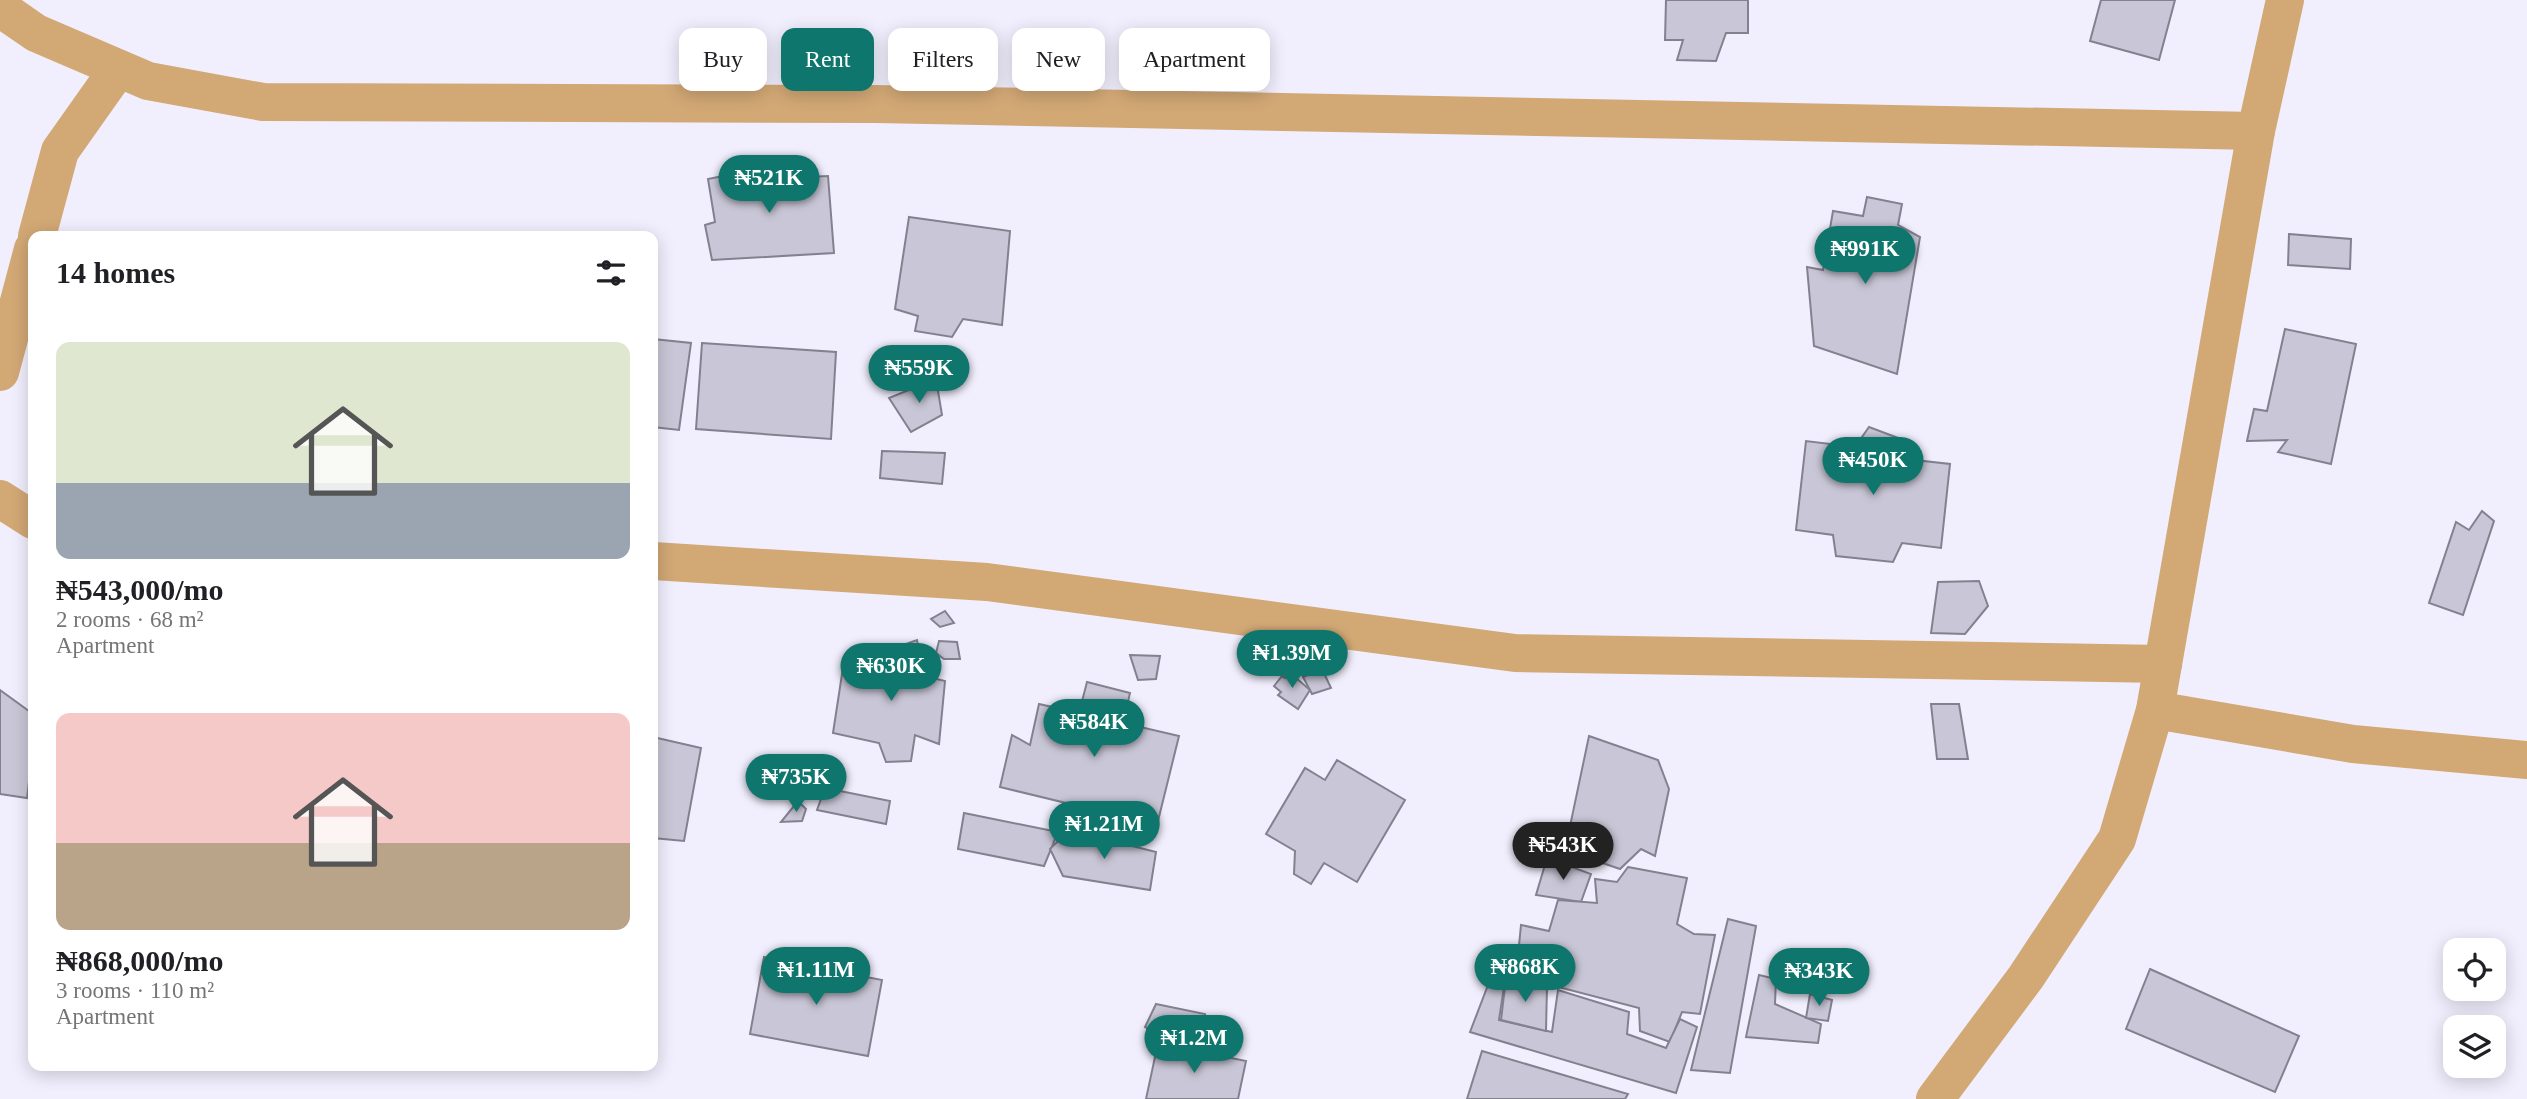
<!DOCTYPE html>
<meta charset="utf-8">
<style>
:root{--surface:#fff;--page:#f6f6f6;--text:#202124;--muted:#757577;--accent:#0f766e}
body{margin:0;font-family:Georgia,serif;background:var(--page);color:var(--text);height:100vh;display:flex;flex-direction:column;font-size:26px;white-space:nowrap}
*{box-sizing:border-box;margin:0}
p{font-size:23px;color:var(--muted)}
.icon{flex:none;width:38px;height:38px;fill:none;stroke:currentColor;stroke-width:2;stroke-linecap:round;stroke-linejoin:round}
.map{position:relative;flex:1;overflow:hidden}
.drawer{position:absolute;left:28px;top:231px;width:630px;height:840px;display:flex;flex-direction:column;background:var(--surface);border-radius:14px;box-shadow:0 4px 18px #0003}
.drawer>*{flex:none}
.guide{position:absolute;left:679px;top:28px;width:665px;height:63px;display:flex;gap:14px}
.buttons{position:absolute;left:2443px;top:938px;display:grid;gap:14px}
.buttons a{display:grid;place-items:center;width:63px;height:63px;border-radius:14px;background:var(--surface);box-shadow:0 4px 18px #0003;font-size:35px}
.price{position:absolute;translate:-50% -60px;padding:0 16px;border-radius:24px;background:var(--accent);color:#fff;font-size:23px;line-height:46px;filter:drop-shadow(0 2px 4px #0008)}
.price::after{content:'';position:absolute;left:50%;top:42px;width:21px;height:16px;margin-left:-10px;background:inherit;clip-path:polygon(0 0,100% 0,50% 100%)}
.price.on{background:#222;color:#fff}
ul{padding:0;list-style:none}
li{display:grid;align-content:center;gap:14px;height:371px;padding:0 28px}
li span{display:grid;place-items:center;height:217px;border-radius:14px;color:#555}
li>.icon{margin-inline-start:auto}
span .icon{width:126px;height:126px;fill:#fffc;stroke-width:1}
li b{font-size:30px}
h2{display:flex;justify-content:space-between;align-items:center;height:84px;padding:0 28px;font-size:30px}
.pill{padding:0 24px;border-radius:14px;background:var(--surface);box-shadow:0 4px 18px #0003;font-size:24px;line-height:63px}
.pill.on{background:var(--accent);color:#fff}
.map>svg:first-child{display:block}
.building{fill:#c9c7d7;stroke:#838190;stroke-width:2}
.lines{fill:none;stroke-linecap:round;stroke-linejoin:round}
.minor{stroke:#d2a875;stroke-width:38}
</style>
<div class="map">
<svg width="2527" height="1099" viewBox="0 0 2527 1099">
<rect width="100%" height="100%" fill="#f1effd"/>
<!-- building -->
<g class="building">
<path d="M1666 0H1748V33H1726L1716 61 1677 60 1683 40H1665Z"/>
<path d="M2101 0H2175L2159 60 2090 41Z"/>
<path d="M774 162 779 178 828 176 834 253 712 260 705 225 715 222 708 179 743 172 745 166Z"/>
<path d="M1867 197 1902 204 1898 225 1920 237 1897 374 1814 346 1807 267 1823 270 1833 211 1863 216Z"/>
<path d="M909 217 1010 231 1002 325 963 319 952 337 915 331 918 316 895 309Z"/>
<path d="M2289 234 2351 239 2350 269 2288 265Z"/>
<path d="M2285 329 2356 344 2331 464 2278 452 2287 440 2247 441 2254 409 2267 411Z"/>
<path d="M653 339 691 343 679 430 653 427Z"/>
<path d="M702 343 836 352 831 439 696 429Z"/>
<path d="M936 379 942 415 911 432 889 398Z"/>
<path d="M1869 427 1909 442 1915 460 1950 464 1941 548 1902 543 1893 562 1836 556 1833 535 1796 530 1806 441 1855 447Z"/>
<path d="M882 451 945 453 942 484 880 478Z"/>
<path d="M2482 511 2494 521 2463 615 2429 603 2456 522 2469 530Z"/>
<path d="M1979 581 1988 606 1965 634 1931 633 1938 582Z"/>
<path d="M945 611 954 623 940 627 931 619Z"/>
<path d="M917 640 924 676 945 681 939 744 915 735 911 761 886 762 879 743 833 733 844 661 881 670 886 651Z"/>
<path d="M939 641 957 642 960 659H944L936 653Z"/>
<path d="M1130 655 1160 656 1156 679 1138 680Z"/>
<path d="M1322 669 1331 688 1312 694 1303 677Z"/>
<path d="M1289 672 1310 690 1298 709 1278 695 1281 692 1274 686 1282 676 1285 678Z"/>
<path d="M1087 682 1130 693 1123 723 1179 736 1157 825 1000 787 1012 735 1030 745 1039 704 1079 713Z"/>
<path d="M0 690 33 714V747L27 798 0 794Z"/>
<path d="M1931 704H1959L1968 759H1937Z"/>
<path d="M1589 736 1658 760 1669 789 1655 856 1641 849 1620 869 1565 850Z"/>
<path d="M653 737 701 748 684 841 653 838Z"/>
<path d="M1337 760 1405 800 1357 882 1324 863 1311 884 1294 874 1295 851 1266 834 1305 768 1325 780Z"/>
<path d="M825 788 890 801 886 824 817 810Z"/>
<path d="M798 801 806 809 802 821 781 822Z"/>
<path d="M964 813 1058 832 1044 866 958 849Z"/>
<path d="M1069 830 1156 852 1150 890 1063 876 1050 849Z"/>
<path d="M1547 858 1591 874 1581 902 1536 895Z"/>
<path d="M1628 867 1687 878 1677 924 1694 934 1715 935 1700 1014 1682 1012 1670 1042 1640 1031 1639 1008 1516 976 1521 925 1549 931 1558 900 1597 903 1595 879 1617 882Z"/>
<path d="M1728 919 1756 926 1730 1073 1691 1070Z"/>
<path d="M764 957 882 980 868 1056 750 1034Z"/>
<path d="M2150 969 2299 1036 2275 1092 2126 1029Z"/>
<path d="M1493 972 1505 980 1499 1020 1552 1032 1558 990 1629 1012 1627 1034 1666 1048 1680 1019 1697 1027 1676 1093 1470 1032Z"/>
<path d="M1759 975 1776 979 1775 1004 1821 1024 1818 1043 1746 1037Z"/>
<path d="M1506 978 1547 987 1546 1031 1501 1020Z"/>
<path d="M1810 994 1832 1000 1828 1021 1806 1018Z"/>
<path d="M1156 1004 1205 1014 1209 1030 1193 1051 1145 1027Z"/>
<path d="M1158 1043 1246 1061 1238 1099H1146Z"/>
<path d="M1482 1051 1628 1094 1625 1099H1467Z"/>
</g>
<g class="lines">
<!-- minor -->
<g class="minor">
<path d="M0 8 36 33 148 81 263 102 875 104 2256 131"/>
<path d="M37 236 60 151 118 69"/>
<path d="M0 372 33 249"/>
<path d="M0 499 33 520"/>
<path d="M653 561 987 582 1515 653 2163 664"/>
<path d="M2155 710 2353 744 2527 760"/>
<path d="M1935 1099 2026 977 2117 839 2155 710 2256 131 2285 0"/>
</g>
</g>
</svg>
<div class="buttons">
<a><svg class="icon" aria-label="locate" viewBox="0 0 24 24"><circle cx="12" cy="12" r="6"/><path d="M12 2v4M12 18v4M2 12h4M18 12h4"/></svg></a>
<a><svg class="icon" aria-label="layers" viewBox="0 0 24 24"><path d="M12 4l9 5-9 5-9-5zM3 14l9 5 9-5"/></svg></a>
</div>
<b class="price" style="left:769px;top:215px">₦521K</b>
<b class="price" style="left:1865px;top:286px">₦991K</b>
<b class="price" style="left:919px;top:405px">₦559K</b>
<b class="price" style="left:1873px;top:497px">₦450K</b>
<b class="price" style="left:1292px;top:690px">₦1.39M</b>
<b class="price" style="left:891px;top:703px">₦630K</b>
<b class="price" style="left:1094px;top:759px">₦584K</b>
<b class="price" style="left:796px;top:814px">₦735K</b>
<b class="price" style="left:1104px;top:861px">₦1.21M</b>
<b class="price on" style="left:1563px;top:882px">₦543K</b>
<b class="price" style="left:1525px;top:1004px">₦868K</b>
<b class="price" style="left:816px;top:1007px">₦1.11M</b>
<b class="price" style="left:1819px;top:1008px">₦343K</b>
<b class="price" style="left:1194px;top:1075px">₦1.2M</b>
<div class="guide">
<a class="pill">Buy</a>
<a class="pill on">Rent</a>
<a class="pill">Filters</a>
<a class="pill">New</a>
<a class="pill">Apartment</a>
</div>
<section class="drawer">
<h2>14 homes<svg class="icon" aria-label="filters" viewBox="0 0 24 24"><path d="M4 7h16M4 17h16"/><circle cx="9" cy="7" r="2"/><circle cx="15" cy="17" r="2"/></svg></h2>
<ul>
<li><span style="background:linear-gradient(#dfe7d0 65%,#9aa5b1 0)"><svg class="icon" aria-label="home" viewBox="0 0 24 24"><path d="M3 11l9-7 9 7M6 9v11h12V9"/></svg></span><div><b>₦543,000/mo</b><p>2 rooms · 68 m²</p><p>Apartment</p></div></li>
<li><span style="background:linear-gradient(#f6c9c9 60%,#b9a48a 0)"><svg class="icon" aria-label="home" viewBox="0 0 24 24"><path d="M3 11l9-7 9 7M6 9v11h12V9"/></svg></span><div><b>₦868,000/mo</b><p>3 rooms · 110 m²</p><p>Apartment</p></div></li>
</ul>
</section>
</div>
